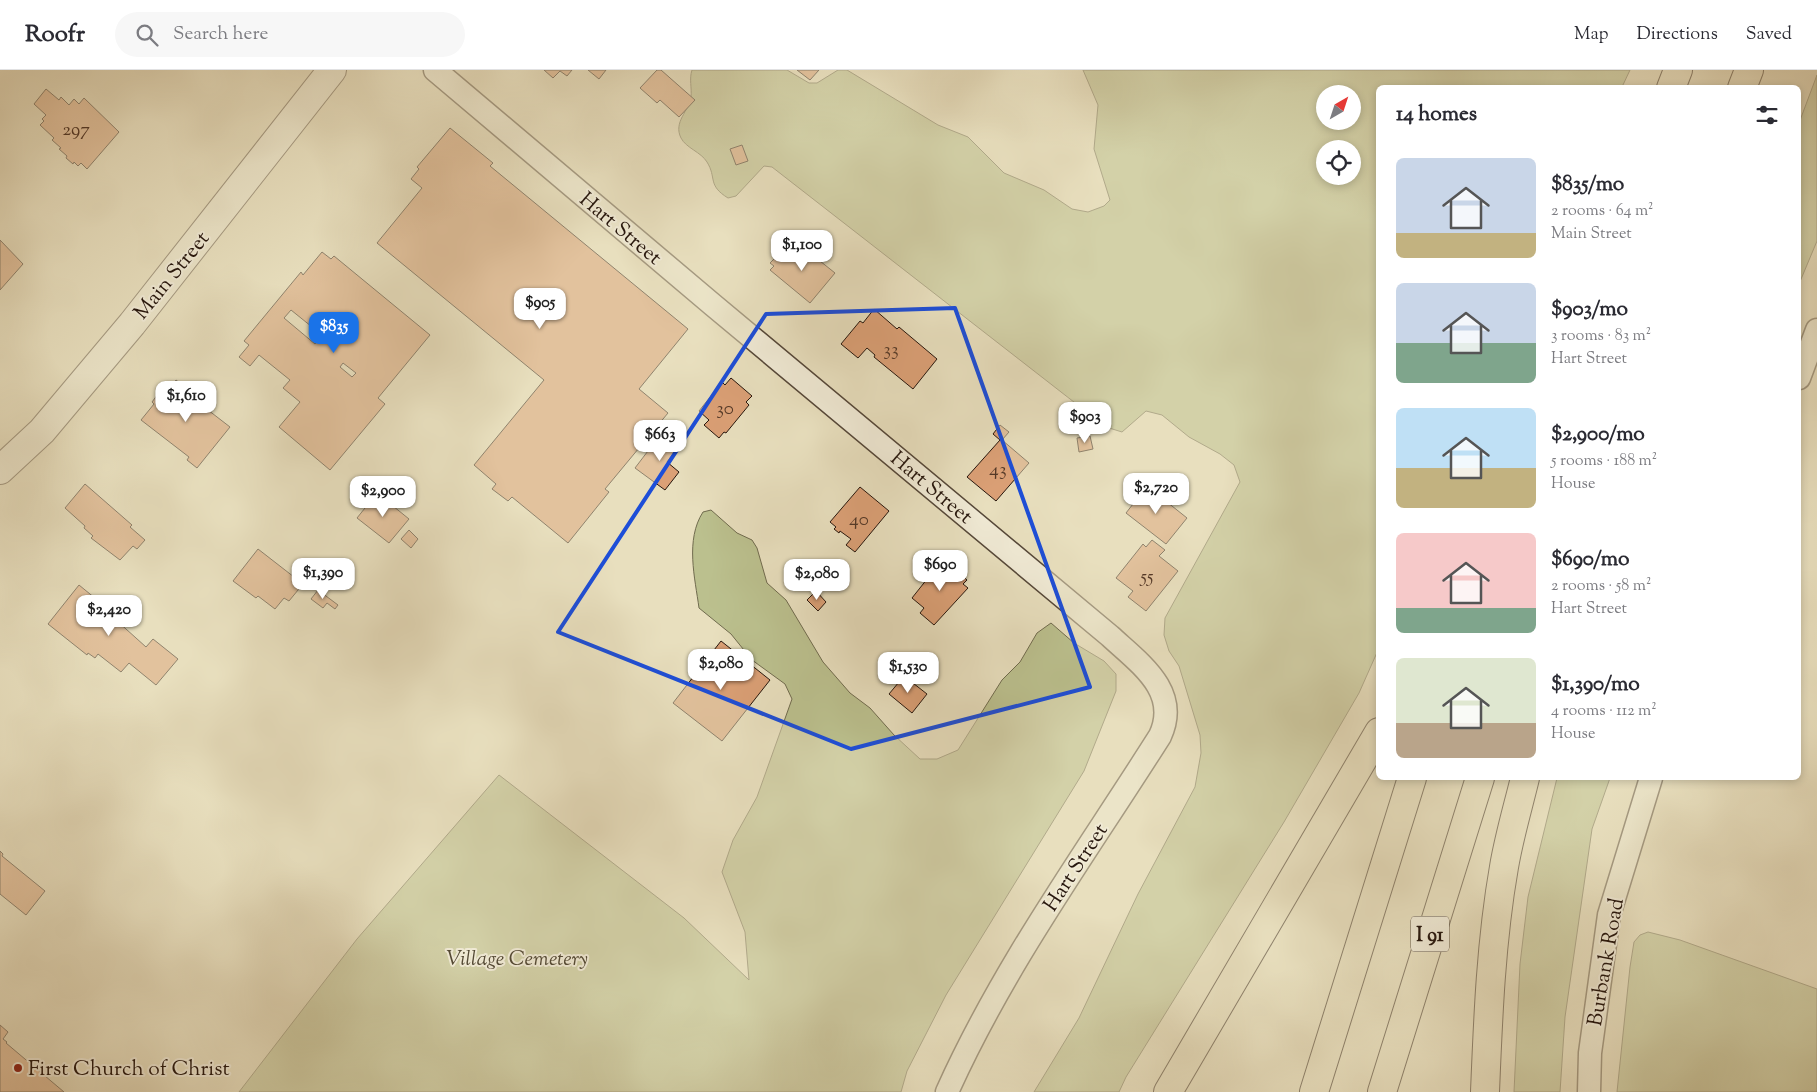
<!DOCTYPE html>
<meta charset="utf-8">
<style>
:root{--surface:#fff;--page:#f7f7f7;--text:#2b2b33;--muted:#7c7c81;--line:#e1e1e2;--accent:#1a73e8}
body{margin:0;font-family:"Sorts Mill Goudy",serif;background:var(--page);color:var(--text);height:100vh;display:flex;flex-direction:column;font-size:19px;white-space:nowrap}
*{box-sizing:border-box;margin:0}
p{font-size:16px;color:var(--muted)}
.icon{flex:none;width:28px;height:28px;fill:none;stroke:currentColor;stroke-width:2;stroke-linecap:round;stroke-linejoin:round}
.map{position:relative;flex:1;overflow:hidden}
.panel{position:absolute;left:1376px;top:15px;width:425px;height:695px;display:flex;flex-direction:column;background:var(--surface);border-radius:8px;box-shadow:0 2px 8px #0003}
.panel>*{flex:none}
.needle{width:32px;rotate:39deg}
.buttons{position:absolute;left:1316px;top:15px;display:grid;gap:10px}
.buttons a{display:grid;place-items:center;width:45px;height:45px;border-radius:50%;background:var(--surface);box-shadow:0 2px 8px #0003;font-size:25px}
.price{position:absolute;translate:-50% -42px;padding:0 11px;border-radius:10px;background:#fff;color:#222;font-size:16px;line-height:32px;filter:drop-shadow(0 1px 2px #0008)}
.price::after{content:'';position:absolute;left:50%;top:30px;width:15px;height:11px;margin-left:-8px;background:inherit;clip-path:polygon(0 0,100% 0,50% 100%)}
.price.current{background:var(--accent);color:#fff}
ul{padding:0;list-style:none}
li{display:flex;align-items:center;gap:15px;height:125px;padding:0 20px}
li span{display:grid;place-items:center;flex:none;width:140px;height:100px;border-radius:8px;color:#555}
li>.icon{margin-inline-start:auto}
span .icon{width:60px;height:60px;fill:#fffc;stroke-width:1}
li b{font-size:21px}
h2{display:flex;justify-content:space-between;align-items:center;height:60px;padding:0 20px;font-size:21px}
header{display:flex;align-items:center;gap:30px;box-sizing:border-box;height:70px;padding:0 25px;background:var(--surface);border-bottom:1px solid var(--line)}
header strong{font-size:24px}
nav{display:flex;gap:28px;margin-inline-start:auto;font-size:18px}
.search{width:350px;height:45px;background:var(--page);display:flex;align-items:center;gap:12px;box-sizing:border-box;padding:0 18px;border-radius:28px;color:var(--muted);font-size:19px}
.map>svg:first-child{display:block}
.green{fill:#bbc08e;stroke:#706b4e;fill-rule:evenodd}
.building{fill:#dba076;stroke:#26160d;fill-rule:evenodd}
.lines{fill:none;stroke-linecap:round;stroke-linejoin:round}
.minor-casing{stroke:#564839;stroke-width:25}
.tertiary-casing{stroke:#564839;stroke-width:30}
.motorway-casing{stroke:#26160d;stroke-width:30}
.minor{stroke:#f0ead5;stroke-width:22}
.tertiary{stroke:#f0ead5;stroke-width:28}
.motorway{stroke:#e8dfbe;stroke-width:28}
.marked{fill:none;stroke:#1d4ed8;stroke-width:4;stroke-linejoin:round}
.poi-dot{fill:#8f2418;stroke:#f0ead5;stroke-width:2}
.labels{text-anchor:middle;stroke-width:4;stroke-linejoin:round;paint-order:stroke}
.number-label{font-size:19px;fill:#533827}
.shield{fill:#f0ead5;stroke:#635649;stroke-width:1}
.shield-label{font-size:20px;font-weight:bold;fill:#26160d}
.street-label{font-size:21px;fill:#26160d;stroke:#f0ead5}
.park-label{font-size:21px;font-style:italic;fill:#534934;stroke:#f0ead5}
.poi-label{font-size:21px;fill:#26160d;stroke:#f0ead5;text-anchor:start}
</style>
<header>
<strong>Roofr</strong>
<div class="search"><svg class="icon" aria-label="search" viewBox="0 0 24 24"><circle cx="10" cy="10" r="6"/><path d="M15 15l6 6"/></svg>Search here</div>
<nav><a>Map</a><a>Directions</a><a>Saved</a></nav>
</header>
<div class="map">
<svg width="1817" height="1022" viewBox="0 0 1817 1022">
<rect width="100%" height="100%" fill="#e8dfbe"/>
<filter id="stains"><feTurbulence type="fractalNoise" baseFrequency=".004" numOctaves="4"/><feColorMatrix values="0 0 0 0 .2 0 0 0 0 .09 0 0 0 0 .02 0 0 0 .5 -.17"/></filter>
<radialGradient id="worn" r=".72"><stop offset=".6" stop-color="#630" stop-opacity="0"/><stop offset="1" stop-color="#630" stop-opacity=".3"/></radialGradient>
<!-- green -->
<g class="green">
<path d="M692 0H787L809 13H817L838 0H847L938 55 968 67 1004 103 1044 120 1072 139 1088 142 1104 136 1110 130 1094 79 1098 35 1083 0H1630L1622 17 1379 18V578L1359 623 1284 752 1126 1007 1119 1022H1034L1079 948 1138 824 1195 717 1201 683 1200 665 1179 596 1169 581 1164 565 1165 548 1240 412 1234 395 1220 384 1189 367 1162 345 1146 341 1122 362 1106 357 772 97 764 96 736 126 728 128C707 115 717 108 707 92 701 82 686 78 681 68 673 52 689 41 691 27 692 18 689 9 692 0ZM1325 24H1352V51H1325ZM1325 79H1352V106H1325Z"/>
<path d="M1817 5V171L1799 214V53Z"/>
<path d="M711 440 737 463 752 470 757 478 767 513 786 530 823 592 850 623 870 638 894 665 920 689H937L958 680 1002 610 1020 592 1037 563 1051 553 1074 573 1104 591 1116 604V621L1084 701 946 925 907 1001 901 1022H239L357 869 499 705 684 848 749 910 745 862 722 802 733 770 757 727 792 629 785 614 752 590 731 564 699 538C695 508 685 470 703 442Z"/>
<path d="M1557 708H1610L1592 759 1565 947 1560 1022H1514L1520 894 1528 827Z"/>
<path d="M1648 862 1680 870 1817 919V1022H1617L1630 897 1634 872 1640 865Z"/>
</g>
<!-- building -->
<g class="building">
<path d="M544 0H572L567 6 560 1 553 8Z"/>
<path d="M588 0H606L599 9Z"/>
<path d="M657 0H661L695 30 679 47 660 30 657 33 640 18Z"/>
<path d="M797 0H819L810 10Z"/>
<path d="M46 19 59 30 61 27 69 35 74 29 79 34 84 28 119 62 87 99 81 93 78 96 74 92 73 94 66 88 67 86 59 79 61 78 52 70 54 68 40 55 44 51 42 49 46 45 34 34Z"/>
<path d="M450 58 493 93 490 96 688 259 639 319 668 343 605 419 609 422 568 473 512 427 508 431 492 419 496 414 474 395 544 310 377 173 422 118 411 109 419 99 417 97Z"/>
<path d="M742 75 748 91 736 95 730 79Z"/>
<path d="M0 170 23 194 0 220Z"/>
<path d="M795 171 835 203 810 233 770 200 774 196 770 193 775 188 778 191 789 177 788 176 791 172 793 174Z"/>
<path d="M322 182 331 189 334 186 430 265 378 328 385 334 330 400 279 357 300 332 283 318 290 310 259 285 250 296 239 287 249 275 244 271 301 202 303 205ZM291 240 322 265 315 274 284 248ZM343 293 356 303 352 307 340 297Z"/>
<path d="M874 239 897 259 899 257 937 289 913 319 874 287 875 285 867 278 858 288 841 274 860 251 863 253Z"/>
<path d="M731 308 752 326 746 332 749 335 726 363 724 362 719 368 704 355 709 350 699 341 722 312 725 315Z"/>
<path d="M176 310 210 337 208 340 230 357 197 398 187 390 189 387 141 350 154 334 152 332 158 324 162 328Z"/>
<path d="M1000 355 1009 362 1002 370 1029 393 996 431 967 407 1000 370 993 364Z"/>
<path d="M667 361 677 370 671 378 675 381 667 392 679 402 665 420 635 398 651 377 653 378Z"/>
<path d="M1090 366 1093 379 1079 382 1077 368Z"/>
<path d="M85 414 132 455 130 457 145 470 137 479 133 476 120 490 91 468 93 466 84 458 85 456 65 438Z"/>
<path d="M1147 416 1187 448 1166 474 1126 443Z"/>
<path d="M860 417 889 441 855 482 846 475 851 469 840 461 839 463 834 459 836 457 830 452Z"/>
<path d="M377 423 409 449 389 473 357 448Z"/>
<path d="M409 460 418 469 411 478 401 469Z"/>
<path d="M1152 470 1165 480 1159 486 1178 501 1146 541 1128 527 1133 521 1116 508 1143 474 1146 477Z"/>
<path d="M258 479 303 514 289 531 284 528 275 539 258 526 256 528 233 511Z"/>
<path d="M939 494 945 499 949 494 967 510 963 514 968 518 934 555 920 543 924 538 912 528Z"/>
<path d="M79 515 118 547 116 550 146 577 153 569 178 589 156 615 129 593 121 602 98 584 95 588 88 583 87 585 48 554Z"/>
<path d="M318 520 338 535 335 539 327 533 323 538 311 529Z"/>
<path d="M816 521 826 532 818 541 807 530Z"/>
<path d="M721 571 770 610 722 671 673 633Z"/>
<path d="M904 606 927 624 912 643 889 624Z"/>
<path d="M0 781 3 784 2 786 45 821 26 845 0 824Z"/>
<path d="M0 955 8 962 3 969 7 972 6 973 64 1022H0Z"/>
</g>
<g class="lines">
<!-- minor casing -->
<g class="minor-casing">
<g id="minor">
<path d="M435 0 713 235 1110 566C1139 593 1181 621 1160 666 1086 783 1004 895 947 1022"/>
<path d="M1799 308 1817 260"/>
<path d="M1589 1022 1590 983 1609 845 1651 708"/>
</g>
</g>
<!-- tertiary casing -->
<g class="tertiary-casing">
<path id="tertiary" d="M0 400 42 361 132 254 332 0"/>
</g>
<!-- motorway casing -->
<g class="motorway-casing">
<g id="motorway">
<path d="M1671 18 1678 0"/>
<path d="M1742 18 1749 0"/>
<path d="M1168 1022 1379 662"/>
<path d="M1314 1022 1412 708"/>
<path d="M1382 1022 1480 708"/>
<path d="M1485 1022C1488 947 1491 871 1504 797 1509 767 1518 737 1525 708"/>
</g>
</g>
<!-- minor -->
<use href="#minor" class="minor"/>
<!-- tertiary -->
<use href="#tertiary" class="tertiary"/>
<!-- motorway -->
<use href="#motorway" class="motorway"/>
</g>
<!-- marked area -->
<path d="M0 0H1817V1022H0ZM955 238 1090 617 851 679 558 562 766 244Z" fill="#e8dfbe" fill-opacity=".55" fill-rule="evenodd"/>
<path class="marked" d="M955 238 1090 617 851 679 558 562 766 244Z"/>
<!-- markers -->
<circle class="poi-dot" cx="18" cy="998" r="5"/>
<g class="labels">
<!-- number labels -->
<g class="number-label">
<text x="76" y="65">297</text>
<text x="891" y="285">33</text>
<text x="725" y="344">30</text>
<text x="998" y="405">43</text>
<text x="859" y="455">40</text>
<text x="1147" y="512">55</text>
</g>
<!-- shield labels -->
<rect class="shield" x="1411" y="846.5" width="38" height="35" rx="4"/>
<g class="shield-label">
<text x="1430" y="871">I 91</text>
</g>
<!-- street labels -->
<g class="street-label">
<text transform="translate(621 158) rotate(40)" y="7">Hart Street</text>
<text transform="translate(171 205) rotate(-51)" y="7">Main Street</text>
<text transform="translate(932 417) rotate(40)" y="7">Hart Street</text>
<text transform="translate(1075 797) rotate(-57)" y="7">Hart Street</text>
<text transform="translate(1605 892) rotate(-80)" y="7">Burbank Road</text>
</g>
<!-- park labels -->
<g class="park-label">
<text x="517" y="895">Village Cemetery</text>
</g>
<!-- poi labels -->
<g class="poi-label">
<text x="28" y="1005">First Church of Christ</text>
</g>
</g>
<rect width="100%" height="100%" filter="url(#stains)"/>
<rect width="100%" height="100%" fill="url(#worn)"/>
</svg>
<div class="buttons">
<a><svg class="needle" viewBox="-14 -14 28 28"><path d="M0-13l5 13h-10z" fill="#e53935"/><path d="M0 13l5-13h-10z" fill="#7c7c81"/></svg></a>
<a><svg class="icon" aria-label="locate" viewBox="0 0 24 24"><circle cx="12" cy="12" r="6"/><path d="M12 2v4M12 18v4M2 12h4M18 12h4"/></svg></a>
</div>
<b class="price" style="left:802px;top:202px">$1,100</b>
<b class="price" style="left:540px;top:260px">$905</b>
<b class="price current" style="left:334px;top:284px">$835</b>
<b class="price" style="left:186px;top:353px">$1,610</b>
<b class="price" style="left:1085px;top:374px">$903</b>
<b class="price" style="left:660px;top:392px">$663</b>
<b class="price" style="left:1156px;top:445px">$2,720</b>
<b class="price" style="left:383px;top:448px">$2,900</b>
<b class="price" style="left:940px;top:522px">$690</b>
<b class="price" style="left:323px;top:530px">$1,390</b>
<b class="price" style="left:817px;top:531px">$2,080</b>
<b class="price" style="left:109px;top:567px">$2,420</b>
<b class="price" style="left:721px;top:621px">$2,080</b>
<b class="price" style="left:908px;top:624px">$1,530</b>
<section class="panel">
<h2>14 homes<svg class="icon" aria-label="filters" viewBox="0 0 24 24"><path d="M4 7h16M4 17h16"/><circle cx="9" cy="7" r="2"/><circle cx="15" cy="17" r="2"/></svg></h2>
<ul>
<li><span style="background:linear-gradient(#c9d6e8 75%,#c2b280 0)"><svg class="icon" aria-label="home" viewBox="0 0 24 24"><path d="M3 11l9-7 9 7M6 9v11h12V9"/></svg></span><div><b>$835/mo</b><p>2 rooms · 64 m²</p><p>Main Street</p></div></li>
<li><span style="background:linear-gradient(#c9d6e8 60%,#7fa58c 0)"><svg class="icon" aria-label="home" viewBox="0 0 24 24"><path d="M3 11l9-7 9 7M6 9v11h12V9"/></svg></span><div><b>$903/mo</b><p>3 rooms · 83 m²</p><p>Hart Street</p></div></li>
<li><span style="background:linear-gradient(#bfe0f5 60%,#c2b280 0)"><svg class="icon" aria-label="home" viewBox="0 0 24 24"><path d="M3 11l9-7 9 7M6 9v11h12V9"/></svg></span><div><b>$2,900/mo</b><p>5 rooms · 188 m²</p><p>House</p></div></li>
<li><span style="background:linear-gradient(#f6c9c9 75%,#7fa58c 0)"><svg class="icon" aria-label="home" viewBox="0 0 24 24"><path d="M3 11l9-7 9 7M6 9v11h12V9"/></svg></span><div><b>$690/mo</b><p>2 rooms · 58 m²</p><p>Hart Street</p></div></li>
<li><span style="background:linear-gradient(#dfe7d0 65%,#b9a48a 0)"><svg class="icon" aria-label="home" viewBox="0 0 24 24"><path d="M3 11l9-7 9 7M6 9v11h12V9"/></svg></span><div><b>$1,390/mo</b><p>4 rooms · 112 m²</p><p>House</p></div></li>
</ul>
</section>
</div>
